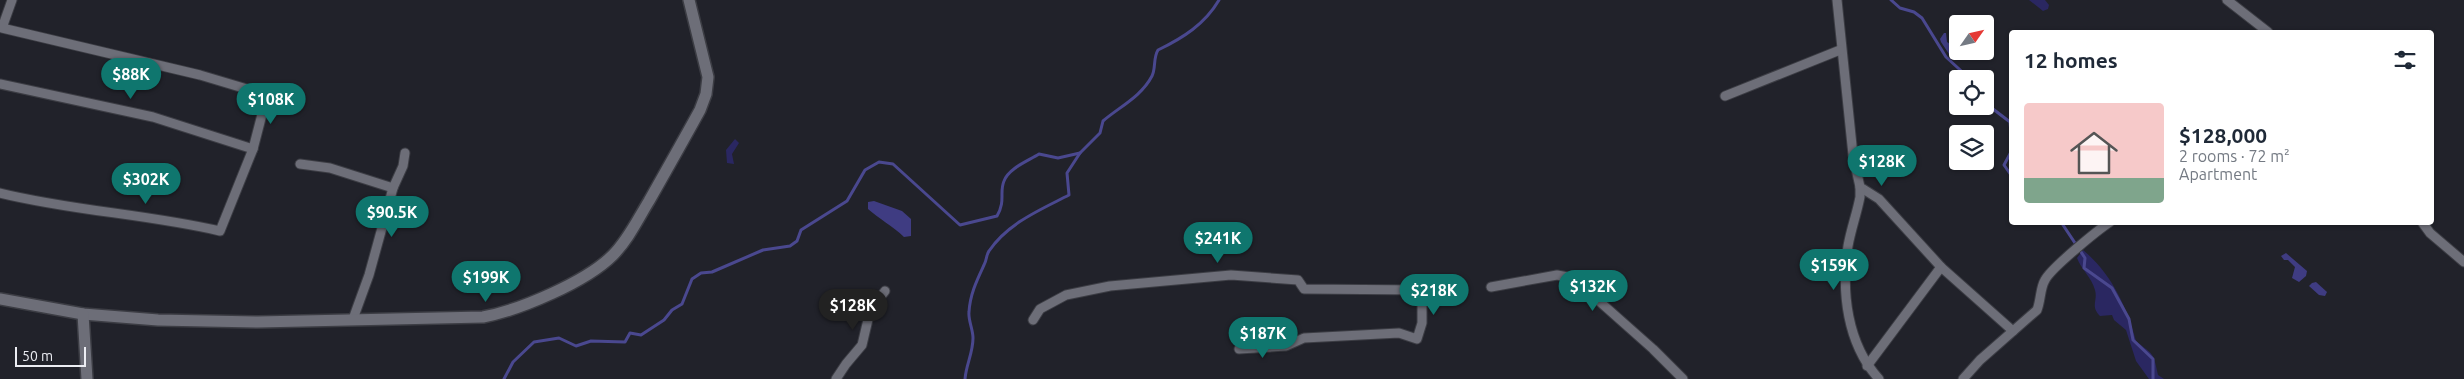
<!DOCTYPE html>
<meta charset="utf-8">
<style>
:root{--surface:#fff;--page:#f2f2f3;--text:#1f2937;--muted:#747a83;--accent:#0f766e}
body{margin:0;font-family:Ubuntu,sans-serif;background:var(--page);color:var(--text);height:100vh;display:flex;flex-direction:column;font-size:19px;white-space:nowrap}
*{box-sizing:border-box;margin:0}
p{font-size:16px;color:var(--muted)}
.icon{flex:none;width:28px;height:28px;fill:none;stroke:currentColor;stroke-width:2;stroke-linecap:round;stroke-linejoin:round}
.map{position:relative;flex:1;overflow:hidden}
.drawer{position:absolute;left:2009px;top:30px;width:425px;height:195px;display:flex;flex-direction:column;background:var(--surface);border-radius:5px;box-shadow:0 1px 4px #0004}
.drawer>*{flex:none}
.needle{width:32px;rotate:56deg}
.buttons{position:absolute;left:1949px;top:15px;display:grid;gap:10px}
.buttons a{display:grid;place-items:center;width:45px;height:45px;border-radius:5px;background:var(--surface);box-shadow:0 1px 4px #0004;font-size:25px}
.scale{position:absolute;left:15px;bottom:12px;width:71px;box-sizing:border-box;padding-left:5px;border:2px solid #ecedf3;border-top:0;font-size:14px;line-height:18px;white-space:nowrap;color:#ecedf3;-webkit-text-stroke:4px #21222a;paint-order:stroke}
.price{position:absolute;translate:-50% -42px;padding:0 11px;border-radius:18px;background:var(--accent);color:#fff;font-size:16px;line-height:32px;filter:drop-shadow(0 1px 2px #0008)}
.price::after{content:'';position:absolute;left:50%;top:30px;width:15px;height:11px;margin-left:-8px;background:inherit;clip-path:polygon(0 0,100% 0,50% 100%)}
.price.current{background:#222;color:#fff}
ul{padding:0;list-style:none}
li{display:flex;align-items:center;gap:15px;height:125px;padding:0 15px}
li span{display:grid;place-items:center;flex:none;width:140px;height:100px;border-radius:5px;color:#555}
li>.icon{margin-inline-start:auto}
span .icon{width:60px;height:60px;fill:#fffc;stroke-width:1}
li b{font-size:21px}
h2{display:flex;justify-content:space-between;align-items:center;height:60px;padding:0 15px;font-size:21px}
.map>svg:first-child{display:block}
.green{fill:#2a2761}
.forest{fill:#3f3c82}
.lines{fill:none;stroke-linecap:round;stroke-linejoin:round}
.stream{stroke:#4a488f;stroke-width:3}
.minor-casing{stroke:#3c3d44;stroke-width:11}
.tertiary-casing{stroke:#3c3d44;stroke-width:14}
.minor{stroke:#6d6e78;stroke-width:9}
.tertiary{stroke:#6d6e78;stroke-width:11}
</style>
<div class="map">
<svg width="2464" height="379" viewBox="0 0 2464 379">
<rect width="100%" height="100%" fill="#21222a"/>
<!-- green -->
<g class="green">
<path d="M2029 0H2045L2049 5 2048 9 2043 11Z"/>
<path d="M735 139 739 143 732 154 734 164 727 163 726 150Z"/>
<path d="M2083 250C2111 273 2127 307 2136 341 2154 356 2153 351 2158 375L2164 379H2149L2136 361 2126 330 2114 320 2112 315 2100 316C2090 306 2098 301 2095 290 2092 278 2081 269 2077 258Z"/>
</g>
<!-- forest -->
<g class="forest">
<path d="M1944 33H1946L1947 42 1953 46 1960 58 1953 60 1941 42 1940 39Z"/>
<path d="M874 201 902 211 911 219V236L904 237C893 226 879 219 868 209V202Z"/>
<path d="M2286 253 2307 271 2306 276 2299 282 2292 278 2295 267 2288 260H2284L2281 256Z"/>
<path d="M2316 282 2327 292 2325 296 2319 295 2309 286 2312 283Z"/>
</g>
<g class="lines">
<!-- stream -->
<g class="stream">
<path d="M1891 0 1900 8 1914 12 1922 18 1946 57 1970 79"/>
<path d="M1985 99 1993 109 2010 122 2011 133"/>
<path d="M2011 152 2004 165 2011 175"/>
<path d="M2061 222 2085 258 2084 268 2112 288 2129 319 2133 340 2153 359V379"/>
<path d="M504 379 513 362 534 342 559 338 576 346 591 341 625 342 630 333 641 335 664 320 672 310 682 304 692 279 701 273 712 272 763 250 790 246 797 241 801 230 847 201 865 170 879 162 893 164 960 225 997 216C1006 200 999 193 1004 181 1009 168 1028 161 1039 154L1058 158 1080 153"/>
<path d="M965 379C966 365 973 353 973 338 973 329 968 320 969 312 970 294 977 280 984 265 987 260 986 255 989 251 1008 223 1040 210 1069 195L1067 173 1080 153 1100 133 1103 121C1119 107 1141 97 1152 76 1156 68 1153 58 1158 50 1183 38 1205 24 1219 0"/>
</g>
<!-- minor casing -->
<g class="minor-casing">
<g id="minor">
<path d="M1837 0 1853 155 1860 187 1879 199 1941 267 2013 331"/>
<path d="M2227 0 2268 32"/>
<path d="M0 84 153 117 253 149"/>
<path d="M1725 96 1840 50"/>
<path d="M300 164 330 168 393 188"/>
<path d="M1860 187V197C1857 213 1851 229 1848 246 1841 292 1847 344 1879 379"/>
<path d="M0 193C73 211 147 214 220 231L253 149 267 95 200 75 2 28 12 0"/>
<path d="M2422 222 2430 233 2464 262"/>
<path d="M1491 287 1557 275 1573 278 1653 349 1683 379"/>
<path d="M353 319 369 275 393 188 403 166 405 153"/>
<path d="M1033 320 1040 309 1066 295 1110 286 1231 275 1298 280 1304 289 1422 290V323L1417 339 1399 333 1304 338 1286 346 1239 349"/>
<path d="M1867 366 1941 267"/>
<path d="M836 379 846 364 862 345 870 311 885 291"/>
<path d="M1963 379 1980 360 2037 310C2041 300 2040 288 2045 280 2051 268 2098 230 2110 222"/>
</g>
</g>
<!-- tertiary casing -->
<g class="tertiary-casing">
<g id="tertiary">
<path d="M0 299 83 314 158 320 258 322 483 317C520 310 586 282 613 255 628 240 638 219 649 201 666 171 683 141 700 110L706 94 708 77 689 0"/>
<path d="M83 314 87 379"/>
</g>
</g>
<!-- minor -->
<use href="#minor" class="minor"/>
<!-- tertiary -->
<use href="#tertiary" class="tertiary"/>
</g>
</svg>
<div class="buttons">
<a><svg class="needle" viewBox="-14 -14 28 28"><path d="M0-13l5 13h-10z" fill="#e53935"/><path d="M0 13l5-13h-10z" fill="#747a83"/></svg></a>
<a><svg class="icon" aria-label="locate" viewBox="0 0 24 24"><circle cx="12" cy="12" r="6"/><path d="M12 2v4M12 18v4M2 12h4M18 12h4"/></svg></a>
<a><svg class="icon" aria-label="layers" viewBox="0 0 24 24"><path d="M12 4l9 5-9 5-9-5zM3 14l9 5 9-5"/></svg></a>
</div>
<div class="scale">50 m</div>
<b class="price" style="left:131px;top:100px">$88K</b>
<b class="price" style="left:271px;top:125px">$108K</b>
<b class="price" style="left:1882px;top:187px">$128K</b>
<b class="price" style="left:146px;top:205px">$302K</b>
<b class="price" style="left:392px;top:238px">$90.5K</b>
<b class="price" style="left:1218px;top:264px">$241K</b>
<b class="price" style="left:1834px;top:291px">$159K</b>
<b class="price" style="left:486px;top:303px">$199K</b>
<b class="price" style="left:1593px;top:312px">$132K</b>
<b class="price" style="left:1434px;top:316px">$218K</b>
<b class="price current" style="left:853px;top:331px">$128K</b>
<b class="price" style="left:1263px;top:359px">$187K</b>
<section class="drawer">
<h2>12 homes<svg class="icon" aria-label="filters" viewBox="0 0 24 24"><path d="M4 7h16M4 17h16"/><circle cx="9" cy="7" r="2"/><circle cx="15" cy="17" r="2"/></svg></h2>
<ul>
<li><span style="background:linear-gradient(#f6c9c9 75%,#7fa58c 0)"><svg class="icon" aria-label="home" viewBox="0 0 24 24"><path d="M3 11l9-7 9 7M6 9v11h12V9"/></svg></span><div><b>$128,000</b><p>2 rooms · 72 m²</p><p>Apartment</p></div></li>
</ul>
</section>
</div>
